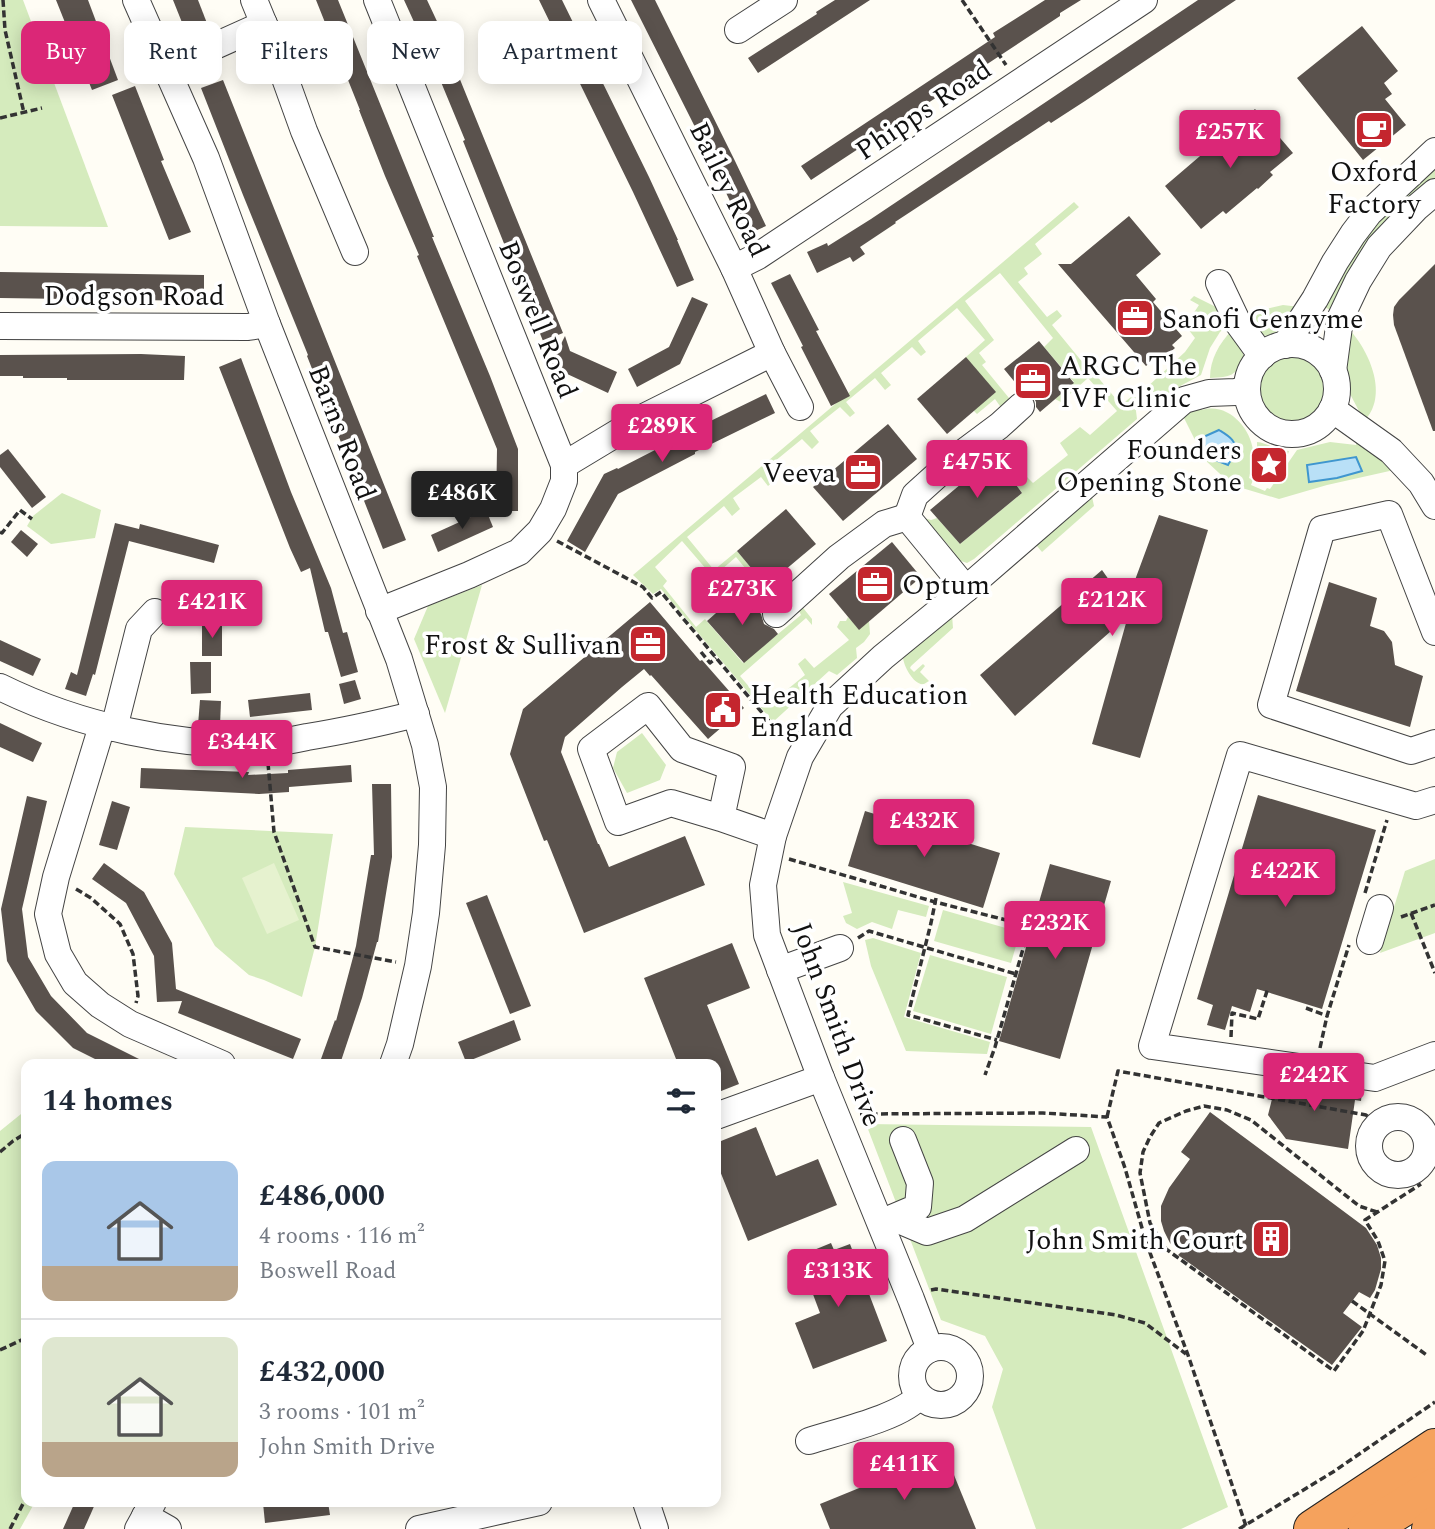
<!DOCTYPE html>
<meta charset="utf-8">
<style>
:root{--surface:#fff;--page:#f6f6f7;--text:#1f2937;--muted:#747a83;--line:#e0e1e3;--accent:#db2777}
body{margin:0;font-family:Spectral,serif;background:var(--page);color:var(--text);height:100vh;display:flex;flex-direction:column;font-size:26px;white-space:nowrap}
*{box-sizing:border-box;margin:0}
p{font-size:23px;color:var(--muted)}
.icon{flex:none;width:38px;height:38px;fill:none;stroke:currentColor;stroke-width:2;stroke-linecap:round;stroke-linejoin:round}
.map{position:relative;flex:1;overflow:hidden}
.panel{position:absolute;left:21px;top:1059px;width:700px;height:448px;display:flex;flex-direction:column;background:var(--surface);border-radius:14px;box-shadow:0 4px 18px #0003}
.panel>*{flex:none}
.banner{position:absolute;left:21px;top:21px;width:700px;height:63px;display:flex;gap:14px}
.price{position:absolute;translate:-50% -60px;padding:0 16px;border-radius:7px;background:var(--accent);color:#fff;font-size:23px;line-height:46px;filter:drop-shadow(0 2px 4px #0008)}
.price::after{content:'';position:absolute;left:50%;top:42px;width:21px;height:16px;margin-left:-10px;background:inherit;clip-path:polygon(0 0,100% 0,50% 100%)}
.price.active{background:#222;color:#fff}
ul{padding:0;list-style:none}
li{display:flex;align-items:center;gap:21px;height:175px;padding:0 21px}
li+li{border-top:2px solid var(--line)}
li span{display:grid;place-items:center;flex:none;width:196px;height:140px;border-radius:14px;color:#555}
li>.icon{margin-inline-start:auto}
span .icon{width:84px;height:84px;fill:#fffc;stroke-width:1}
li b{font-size:30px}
h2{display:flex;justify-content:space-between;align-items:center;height:84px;padding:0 21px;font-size:30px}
.pill{padding:0 24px;border-radius:14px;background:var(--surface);box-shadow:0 4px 18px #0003;font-size:24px;line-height:63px}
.pill.active{background:var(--accent);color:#fff}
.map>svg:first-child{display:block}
.green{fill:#d5ebbd}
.pitch{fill:#e6f2cf}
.water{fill:#b9e0f7;stroke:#3f96cf;stroke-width:2}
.building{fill:#5a524d}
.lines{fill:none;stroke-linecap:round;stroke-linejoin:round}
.minor-casing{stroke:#444;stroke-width:28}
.highway-casing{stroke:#222;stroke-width:40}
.path{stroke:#333;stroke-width:3.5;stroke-dasharray:7 3.5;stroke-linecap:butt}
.minor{stroke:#fff;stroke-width:26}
.highway{stroke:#f5a25d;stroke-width:38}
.labels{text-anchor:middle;stroke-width:7;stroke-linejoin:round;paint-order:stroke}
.street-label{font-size:28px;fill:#111;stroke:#fff}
.poi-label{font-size:28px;fill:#111;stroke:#fff;text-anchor:start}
</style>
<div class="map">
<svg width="1435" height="1529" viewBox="0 0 1435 1529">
<rect width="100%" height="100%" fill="#fffdf5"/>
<!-- green -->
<g class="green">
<path d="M0 0H23L108 227 0 226Z"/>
<path d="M1435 165V180L1332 311 1323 306 1367 229Z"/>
<path d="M1074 202 1079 207 1035 244 1042 254 1024 268 1028 274 1018 282 1047 317 1057 310 1062 316 1052 325 1088 369 1100 360 1106 366 1096 375 1121 405 1136 393 1139 397 1136 411 1137 419 974 559 967 563 958 560 949 546 924 518 931 520 937 518 960 544 1022 493 1017 486 1027 477 1033 483 1068 455 1060 443 1080 427 1090 435 1117 411 1088 378 1061 402 1055 399 1074 382 1044 347 1053 338 1000 273 965 301 994 340 979 353 986 362 982 365 1009 398 1008 402 1002 409 995 399 977 414 974 411 966 357 985 340 957 308 918 341 926 352 921 356 912 347 881 373 891 385 885 390 875 378 846 402 855 413 850 417 840 407 810 431 819 442 812 449 802 439 769 466 778 477 768 486 761 477 733 498 740 509 732 516 724 506 687 537 714 570 737 551 766 586 787 568 789 570 772 583 780 596 772 601 736 557 713 577 682 541 655 567 667 581 663 586 696 627 705 619 743 663 801 615 797 607 800 604 812 619V625L806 618 740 676 766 707 805 675 798 664 805 658 814 668 849 640 837 627 840 621H846L848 617 859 629 869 621 870 634 864 642 856 648 857 658 837 675 829 671 773 722 661 589 653 594 633 575Z"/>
<path d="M1194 296 1218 308 1227 325 1220 332 1210 348 1201 375 1182 385 1162 399 1148 401 1143 405 1144 390 1185 352 1195 338 1188 329 1177 320 1180 316 1189 320 1199 305 1190 300Z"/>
<path d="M1283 305 1300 307 1280 333C1261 340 1257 333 1245 320L1262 310Z"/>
<path d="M1347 327C1368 348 1389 393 1366 419L1359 411 1349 392 1347 375 1343 363Z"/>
<path d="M1232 330 1245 358C1235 376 1231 377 1210 378 1210 359 1219 344 1232 330Z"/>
<circle cx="1291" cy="389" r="33"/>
<path d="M1200 406 1202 410C1227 402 1250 427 1253 450 1254 460 1251 469 1249 478L1253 480 1251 485 1265 491 1267 488 1270 489 1297 450 1330 442 1356 445V441L1368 446 1394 470 1327 485 1279 499 1232 485 1205 460 1183 416Z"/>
<path d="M1257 442C1267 443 1277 450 1289 451 1286 462 1276 475 1267 484L1254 477 1257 463Z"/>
<path d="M1091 492 1094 506 1042 552 1032 540Z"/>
<path d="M62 493 101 510 95 538 51 544 27 526 33 516Z"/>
<path d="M482 585 445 713 414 639 428 606Z"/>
<path d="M952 615 953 628 911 666 910 668 914 672 923 664 925 666 920 672 929 681C927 682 926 683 924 684 914 686 903 665 903 657Z"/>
<path d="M642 733 666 765 660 780 627 793 613 768 617 752Z"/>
<path d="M185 827 333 834 315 947 302 997 264 980 249 975 215 946 174 874Z"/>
<path d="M1435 859V933L1380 953 1405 871Z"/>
<path d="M843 882 929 906 926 917 898 910 892 929 872 922 857 929 846 923 843 916 852 913Z"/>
<path d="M943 910 1020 932 1011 963 934 941Z"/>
<path d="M873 938 921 953 904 1017 990 1042 987 1054 906 1051 871 966 865 940Z"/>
<path d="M930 955 1007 977 991 1034 913 1011Z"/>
<path d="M26 1110V1502H35L20 1529H0V1131Z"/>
<path d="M866 1124 1091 1127 1228 1507 1181 1529H1036L992 1407 1003 1369 985 1336 941 1320Z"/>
</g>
<!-- pitch -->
<path class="pitch" d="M274 863 299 920 267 934 242 878Z"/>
<!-- water -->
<g class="water">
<path d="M1219 430C1227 435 1240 442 1234 454 1233 458 1230 461 1228 465L1210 458 1201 438Z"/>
<path d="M1356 457 1362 471 1337 478 1309 482 1307 465Z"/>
</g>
<!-- building -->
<g class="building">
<path d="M56 0H88L118 80 92 90Z"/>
<path d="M173 0H198L210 31 189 40Z"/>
<path d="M316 0H338L434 237H432L490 376 518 449V511H496L497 449 417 256 419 255 385 176 359 110H360Z"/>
<path d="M404 0H427L450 49 448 50 563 333 543 341 463 141 465 140 436 70Z"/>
<path d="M539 0H562L649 177 678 240H677L694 280 677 287 633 192Z"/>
<path d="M631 0H655L735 161 766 226 746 235 694 125Z"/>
<path d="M835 0H870L758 73 748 58 817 14 816 12Z"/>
<path d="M1045 0H1081L1060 13V16L811 180 801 166 995 37 993 33Z"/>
<path d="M1198 0H1236L1085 101 1051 123 1049 121 895 222 896 223 860 247 865 254 853 262 850 257 817 273 807 252 827 243 828 246 871 219Z"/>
<path d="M1362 26 1398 71 1384 83 1392 94 1385 99 1406 125 1363 160 1297 78Z"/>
<path d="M223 80 406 540 383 549 307 356 308 355 243 195 201 88Z"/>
<path d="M135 86 164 160 161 161 191 232 169 240 112 95Z"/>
<path d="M1255 109 1293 153 1270 172 1273 175 1258 189 1257 188 1226 214 1223 211 1201 229 1165 186Z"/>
<path d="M1129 216 1161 254 1136 275 1156 299 1153 302 1182 336 1172 345 1175 348 1160 361 1157 357 1146 366 1058 264H1071Z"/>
<path d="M1435 264V431H1433L1394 325 1393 315 1394 307 1399 300Z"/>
<path d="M0 272 204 275V301L0 298Z"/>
<path d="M790 274 819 330 816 331 850 396 831 406 801 347 803 346 771 283Z"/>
<path d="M692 297 708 304 680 364 637 387 628 369 669 347Z"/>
<path d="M565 336 570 351 617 372 608 393 550 366Z"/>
<path d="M1039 341 1074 383 1040 412 1036 407V402L1033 396 1026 391H1022L1004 369Z"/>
<path d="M141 354 185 356 184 380H67V378H23V376H0V355Z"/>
<path d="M966 357 996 392 947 434 917 399Z"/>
<path d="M241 358 291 492 331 588 343 633 347 632 358 672 341 677 328 632H325L310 568 301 572 290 548 219 367Z"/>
<path d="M766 394 775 413 695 452V454L618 494 585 552 567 541 604 474 617 468 618 469 694 430V429Z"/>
<path d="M888 424 917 459 843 521 813 487Z"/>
<path d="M8 449 46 497 32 508 0 467V455Z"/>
<path d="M992 458 1004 471 1017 469 1014 482 1022 493 960 544 930 510Z"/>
<path d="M786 509 816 544 766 586 737 551Z"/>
<path d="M486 510 493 527 438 552 431 535Z"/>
<path d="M1159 515 1208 530 1140 758 1092 744 1128 616 1015 716 980 675 1102 570 1114 587 1135 580Z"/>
<path d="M115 523 139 529 140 524 219 545 214 563 129 541 95 675 93 674 86 696 65 689 71 672 77 675Z"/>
<path d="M21 530 38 544 27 557 11 542Z"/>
<path d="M892 542 921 577 859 630 829 594Z"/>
<path d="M1329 582 1377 598 1370 626 1384 631 1392 642 1395 665 1423 676 1410 727 1296 691Z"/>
<path d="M212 585H234L233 612 226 613V618L211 617Z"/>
<path d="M741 591 761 614 764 624 774 629 778 634 744 663 707 621Z"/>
<path d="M650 602 700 661 702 660 744 708 708 739 651 675 650 676 644 669 622 687 565 737 561 752 598 844H599L609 867 685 836 705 885 584 933 547 840 544 841 510 754 523 709Z"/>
<path d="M202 623 222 624V656H202Z"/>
<path d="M0 640 41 659 33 676 0 661Z"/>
<path d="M190 662H211V693L191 694Z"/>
<path d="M355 680 361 699 344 704 339 684Z"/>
<path d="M310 693 312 710 250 717 248 700Z"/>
<path d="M200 700 221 701 220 726 198 725Z"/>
<path d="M0 723 42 743 33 762 0 747Z"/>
<path d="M351 765 352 782 289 787V792L259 794 140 788 141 768 249 772 248 775 288 773V770Z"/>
<path d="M372 784H391L392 857 378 942H377L362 998 340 1064H336L321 1059 335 1020 336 1021 356 946 371 855H374Z"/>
<path d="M1258 795 1376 830 1322 1009 1257 989 1250 1012 1232 1006 1225 1030 1207 1025 1213 1005 1197 999Z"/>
<path d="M27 796 47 801 22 909 28 957 51 996 87 1033 149 1064H105L73 1048 36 1011 7 961 1 909Z"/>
<path d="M112 801 130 807 117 850 99 845Z"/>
<path d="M865 811 1000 853 983 908 848 866Z"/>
<path d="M104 863 144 892 172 943 176 989 301 1039 293 1059 178 1013 182 1001 157 1002 154 956 126 903 92 879Z"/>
<path d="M1050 864 1111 881 1060 1059 999 1041Z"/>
<path d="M487 895 531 1006 510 1014 466 903Z"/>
<path d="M732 943 750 988 707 1005 739 1084 716 1093V1064H678L644 978Z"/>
<path d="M514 1020 521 1040 466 1062 458 1042Z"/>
<path d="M1274 1079 1362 1092 1361 1101 1355 1100 1348 1149 1286 1139 1268 1115 1275 1087H1273Z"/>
<path d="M1210 1112 1366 1228 1377 1245 1381 1258V1269L1375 1290 1370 1298 1359 1292 1343 1313 1362 1327 1332 1365 1178 1255 1181 1252 1170 1243 1164 1231 1161 1221V1206L1169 1188 1190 1159 1181 1152Z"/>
<path d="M756 1127 776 1176 818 1159 837 1205 748 1241 716 1161V1143Z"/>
<path d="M831 1243 834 1250 850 1244 887 1341 813 1369 795 1323 820 1313 802 1265 817 1259 814 1250Z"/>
<path d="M945 1453 976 1529H830L820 1504Z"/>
<path d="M75 1502H96L84 1529H63Z"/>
<path d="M277 1502H328L330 1515 265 1523 263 1503Z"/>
</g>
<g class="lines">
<!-- minor casing -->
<g class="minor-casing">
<g id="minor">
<path d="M136 0 206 158 267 324 399 659 425 745 433 787 432 845 426 913 418 966 400 1044 393 1064"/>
<path d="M254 0 277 56 304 131 355 252"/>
<path d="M377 0 564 465V481L553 509 540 531 519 552 469 575 379 611"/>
<path d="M601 0 734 268 772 353 800 407"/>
<path d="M738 30 784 0"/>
<path d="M166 68 264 24"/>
<path d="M734 268 758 256 1144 0"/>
<path d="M1219 283 1238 323 1262 356"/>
<path d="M0 326 248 327 267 324"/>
<circle cx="1292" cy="389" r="45"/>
<path d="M1285 345 1315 299 1335 262 1353 234 1369 213 1435 151"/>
<path d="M1333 371 1340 319 1358 281 1379 247 1416 208 1435 192"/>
<path d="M1332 409 1391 451 1421 483 1435 506"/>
<path d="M564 465 642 418 772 353"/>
<path d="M907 517 915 495 956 458 999 426 1021 406"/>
<path d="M907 517 966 589"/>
<path d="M776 614 839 557 884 524 907 517"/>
<path d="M1435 632 1389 514 1322 529 1271 705 1411 751 1435 743"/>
<path d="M0 687C79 726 176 747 264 744 278 743 293 740 307 737 344 731 380 723 416 714"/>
<path d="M102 726 56 877 48 914 58 954 75 983 100 1005 130 1024 222 1064"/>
<path d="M114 728 139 629 155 612"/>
<path d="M1435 800 1416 806 1240 755 1152 1046 1375 1078 1435 1055"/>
<path d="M721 818 732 767 682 749 648 706 591 749 618 822 671 803 721 818 773 836"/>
<path d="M1370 941 1380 908"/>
<path d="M780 970 840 948"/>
<path d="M716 1116 821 1078"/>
<circle cx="1398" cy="1146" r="29"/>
<path d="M894 1218 927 1232 965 1219 1076 1150"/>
<path d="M885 1221 918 1207 920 1183 903 1140"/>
<circle cx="941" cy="1376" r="29"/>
<path d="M930 1349 911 1299 821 1078 767 935 763 885 773 836 800 757 830 706 883 657 966 589 1184 400 1209 393 1236 392 1246 389"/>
<path d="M809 1441C836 1432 903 1417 919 1396"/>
<path d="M646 1502 655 1529"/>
<path d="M145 1516 168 1529"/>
<path d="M138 1529 153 1502"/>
<path d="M419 1529 539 1502"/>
</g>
</g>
<!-- highway casing -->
<g class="highway-casing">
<g id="highway">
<path d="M1313 1529 1435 1448"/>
<path d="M1368 1529 1435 1487"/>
<path d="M1431 1529 1435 1526"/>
</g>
</g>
<!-- path -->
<g class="path">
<path d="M3 0 5 30 24 113"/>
<path d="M962 0 1006 65"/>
<path d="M0 118 42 108"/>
<path d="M0 532 2 533 20 510 32 519"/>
<path d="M557 541 643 587 652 598 661 592 784 739"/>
<path d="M701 652 710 663 716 658"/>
<path d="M268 763 274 832 315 947 396 962"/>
<path d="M789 859 935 902 1014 922 1029 928 995 1047 985 1075"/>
<path d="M76 889 91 898 120 924 133 954 138 996 136 1003"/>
<path d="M1365 893 1387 820"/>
<path d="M936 898 931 923 908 1015 997 1040"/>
<path d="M1411 913 1435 973"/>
<path d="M1401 917 1435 905"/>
<path d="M858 938 869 931 1016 974"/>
<path d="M1306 1008 1327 1016 1349 945"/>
<path d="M1231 1037 1232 1013 1258 1019 1268 988"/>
<path d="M1320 1048 1327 1016"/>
<path d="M860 1114 1043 1113 1107 1117 1125 1168 1146 1242 1188 1355 1246 1526"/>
<path d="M1107 1117 1118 1071 1366 1115 1378 1125"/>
<path d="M0 1152 13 1141 26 1133"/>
<path d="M1377 1212 1359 1206 1251 1120 1227 1110 1204 1106 1186 1111 1159 1123 1150 1137 1143 1152 1140 1173 1150 1223 1166 1249 1334 1371 1363 1331 1381 1285 1385 1261 1378 1241 1365 1220 1421 1184"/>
<path d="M931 1290 936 1289 1116 1315 1145 1323 1186 1354"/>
<path d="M1352 1301 1428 1356"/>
<path d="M0 1350 26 1338"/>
<path d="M10 1529 26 1498"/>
<path d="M1239 1529 1333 1472 1435 1402"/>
</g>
<!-- minor -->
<use href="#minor" class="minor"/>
<!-- highway -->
<use href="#highway" class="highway"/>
</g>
<!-- icons -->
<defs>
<g id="cafe-square" transform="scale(2.0125)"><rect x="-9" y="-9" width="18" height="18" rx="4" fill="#c4262e" stroke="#fff"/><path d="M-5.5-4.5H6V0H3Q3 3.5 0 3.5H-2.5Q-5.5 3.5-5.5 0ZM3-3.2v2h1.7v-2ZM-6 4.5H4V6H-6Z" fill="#fff"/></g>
<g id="office-square" transform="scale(2.0125)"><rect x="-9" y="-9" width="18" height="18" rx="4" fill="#c4262e" stroke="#fff"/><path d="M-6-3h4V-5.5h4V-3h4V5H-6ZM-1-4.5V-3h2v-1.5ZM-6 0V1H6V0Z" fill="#fff"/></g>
<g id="sight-square" transform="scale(2.0125)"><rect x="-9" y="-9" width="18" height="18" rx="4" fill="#c4262e" stroke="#fff"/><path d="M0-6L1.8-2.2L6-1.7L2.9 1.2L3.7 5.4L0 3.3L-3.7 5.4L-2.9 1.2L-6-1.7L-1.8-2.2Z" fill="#fff"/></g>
<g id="civic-square" transform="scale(2.0125)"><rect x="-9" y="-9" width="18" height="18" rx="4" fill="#c4262e" stroke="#fff"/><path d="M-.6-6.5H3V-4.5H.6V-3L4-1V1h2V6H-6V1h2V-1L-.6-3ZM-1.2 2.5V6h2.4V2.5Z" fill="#fff"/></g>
<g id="building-square" transform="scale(2.0125)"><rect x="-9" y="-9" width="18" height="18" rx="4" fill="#c4262e" stroke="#fff"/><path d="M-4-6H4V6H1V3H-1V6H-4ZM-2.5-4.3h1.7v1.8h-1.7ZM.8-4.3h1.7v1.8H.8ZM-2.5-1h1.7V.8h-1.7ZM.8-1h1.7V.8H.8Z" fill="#fff"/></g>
</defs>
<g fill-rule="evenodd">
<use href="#cafe-square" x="1374" y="130"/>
<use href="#office-square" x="1135" y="318"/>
<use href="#office-square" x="1033" y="381"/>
<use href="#sight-square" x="1269" y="465"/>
<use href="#office-square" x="863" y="472"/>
<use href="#office-square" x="875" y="584"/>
<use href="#office-square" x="648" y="644"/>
<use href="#civic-square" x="723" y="710"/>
<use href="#building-square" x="1271" y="1239"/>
</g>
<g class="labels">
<!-- street labels -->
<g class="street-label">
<text transform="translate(923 109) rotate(-34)" y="10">Phipps Road</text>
<text transform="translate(730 189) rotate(64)" y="10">Bailey Road</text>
<text x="134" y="305">Dodgson Road</text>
<text transform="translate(539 319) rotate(68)" y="10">Boswell Road</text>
<text transform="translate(343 432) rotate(69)" y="10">Barns Road</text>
<text transform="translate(838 1024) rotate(70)" y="10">John Smith Drive</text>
</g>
<!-- poi labels -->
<g class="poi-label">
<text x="1374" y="181" text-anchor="middle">Oxford<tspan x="1374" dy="32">Factory</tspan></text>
<text x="1162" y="328">Sanofi Genzyme</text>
<text x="1060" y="375">ARGC The<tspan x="1060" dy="32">IVF Clinic</tspan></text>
<text x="1242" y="459" text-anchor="end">Founders<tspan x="1242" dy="32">Opening Stone</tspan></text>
<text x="836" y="482" text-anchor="end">Veeva</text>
<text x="902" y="594">Optum</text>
<text x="621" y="654" text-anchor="end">Frost &amp; Sullivan</text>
<text x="750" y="704">Health Education<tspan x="750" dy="32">England</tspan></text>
<text x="1244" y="1249" text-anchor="end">John Smith Court</text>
</g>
</g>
</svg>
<b class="price" style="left:1230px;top:170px">£257K</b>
<b class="price" style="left:662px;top:464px">£289K</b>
<b class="price" style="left:977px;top:500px">£475K</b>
<b class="price active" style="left:462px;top:531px">£486K</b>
<b class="price" style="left:742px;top:627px">£273K</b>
<b class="price" style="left:1112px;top:638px">£212K</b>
<b class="price" style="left:212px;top:640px">£421K</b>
<b class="price" style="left:242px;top:780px">£344K</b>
<b class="price" style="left:924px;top:859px">£432K</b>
<b class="price" style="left:1285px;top:909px">£422K</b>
<b class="price" style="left:1055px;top:961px">£232K</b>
<b class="price" style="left:1314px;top:1113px">£242K</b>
<b class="price" style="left:838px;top:1309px">£313K</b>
<b class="price" style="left:904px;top:1502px">£411K</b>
<div class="banner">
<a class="pill active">Buy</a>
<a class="pill">Rent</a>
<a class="pill">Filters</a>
<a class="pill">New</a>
<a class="pill">Apartment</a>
</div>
<section class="panel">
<h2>14 homes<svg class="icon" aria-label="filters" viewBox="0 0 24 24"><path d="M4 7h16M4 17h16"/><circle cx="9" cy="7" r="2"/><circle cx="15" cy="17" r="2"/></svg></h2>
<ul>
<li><span style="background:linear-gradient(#a9c7e8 75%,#b9a48a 0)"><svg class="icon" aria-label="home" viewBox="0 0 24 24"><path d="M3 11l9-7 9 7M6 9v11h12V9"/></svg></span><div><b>£486,000</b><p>4 rooms · 116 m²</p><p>Boswell Road</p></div></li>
<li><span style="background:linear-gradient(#dfe7d0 75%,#b9a48a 0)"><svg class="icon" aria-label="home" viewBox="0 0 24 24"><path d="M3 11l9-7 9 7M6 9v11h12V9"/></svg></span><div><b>£432,000</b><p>3 rooms · 101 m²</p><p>John Smith Drive</p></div></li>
</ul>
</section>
</div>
